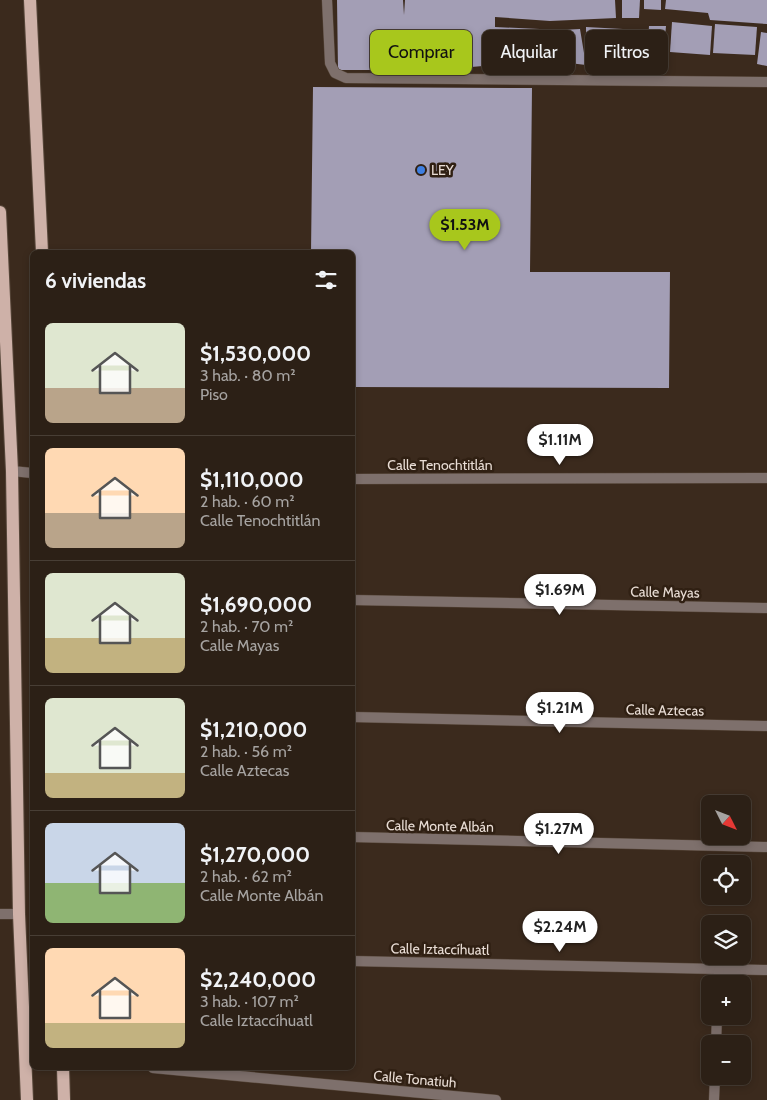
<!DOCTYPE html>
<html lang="es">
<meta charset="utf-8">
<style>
:root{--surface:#2c2016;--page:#34281f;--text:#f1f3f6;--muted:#a6a3a1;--line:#483e35;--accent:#a8c71c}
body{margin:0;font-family:Cabin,sans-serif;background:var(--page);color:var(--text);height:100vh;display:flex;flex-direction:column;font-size:19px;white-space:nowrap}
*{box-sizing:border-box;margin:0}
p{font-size:16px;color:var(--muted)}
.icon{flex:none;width:28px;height:28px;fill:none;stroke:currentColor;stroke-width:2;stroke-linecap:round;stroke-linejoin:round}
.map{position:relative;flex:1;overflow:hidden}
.side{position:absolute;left:30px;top:250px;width:325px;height:820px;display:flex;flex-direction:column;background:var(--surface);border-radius:8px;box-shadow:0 2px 8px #0003,0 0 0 1px var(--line)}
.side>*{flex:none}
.banner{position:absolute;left:370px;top:30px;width:321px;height:45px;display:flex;gap:10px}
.needle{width:32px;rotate:132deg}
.buttons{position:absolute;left:701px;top:795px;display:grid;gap:10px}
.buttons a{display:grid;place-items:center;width:50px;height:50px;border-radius:8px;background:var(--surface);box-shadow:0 2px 8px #0003,0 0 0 1px var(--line);font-size:25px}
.price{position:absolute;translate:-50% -42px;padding:0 11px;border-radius:18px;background:#fff;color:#222;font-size:16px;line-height:32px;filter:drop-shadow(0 1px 2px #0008)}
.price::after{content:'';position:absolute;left:50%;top:30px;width:15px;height:11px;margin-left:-8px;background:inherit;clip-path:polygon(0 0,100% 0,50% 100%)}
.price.active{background:var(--accent);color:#111}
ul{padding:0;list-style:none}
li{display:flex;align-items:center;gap:15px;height:125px;padding:0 15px}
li+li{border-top:1px solid var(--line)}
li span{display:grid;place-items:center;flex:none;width:140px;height:100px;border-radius:8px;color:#555}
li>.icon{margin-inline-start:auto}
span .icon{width:60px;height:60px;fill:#fffc;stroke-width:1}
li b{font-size:21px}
h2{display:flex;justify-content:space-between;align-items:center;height:60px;padding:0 15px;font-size:21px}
.pill{padding:0 18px;border-radius:8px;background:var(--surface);box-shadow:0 2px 8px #0003,0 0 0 1px var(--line);font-size:18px;line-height:45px}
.pill.active{background:var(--accent);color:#111}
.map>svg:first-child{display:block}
.building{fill:#a39eb5}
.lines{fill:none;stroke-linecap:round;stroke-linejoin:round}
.minor-casing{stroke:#57473a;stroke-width:11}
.tertiary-casing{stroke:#57473a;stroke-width:11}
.primary-casing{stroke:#57473a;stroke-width:14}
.minor{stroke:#7e706c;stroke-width:10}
.tertiary{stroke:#7e706c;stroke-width:10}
.primary{stroke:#ceb1a8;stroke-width:12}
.shop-dot{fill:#3f7fe0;stroke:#302013;stroke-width:2}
.labels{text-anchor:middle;stroke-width:5;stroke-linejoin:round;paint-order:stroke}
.poi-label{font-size:14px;fill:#e9ddd5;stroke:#302013;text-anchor:start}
.street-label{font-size:14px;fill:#e9ddd5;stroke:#302013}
</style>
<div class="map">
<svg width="767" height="1100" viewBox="0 0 767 1100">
<rect width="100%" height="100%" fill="#3b2a1d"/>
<!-- building -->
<g class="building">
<path d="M337 0H403L404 15 405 0H615L616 18 550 21 495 17V27L561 30 580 29 586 65V27L623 29 620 64 586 65 561 62 494 65 449 69 406 70H338Z"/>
<path d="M622 0H640L639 18H622Z"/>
<path d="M644 0H661V10L644 9Z"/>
<path d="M666 0H767V24L710 20 708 13 665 9Z"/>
<path d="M672 22 712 26 710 55 670 52Z"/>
<path d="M715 24 757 27 755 55 713 53Z"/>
<path d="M649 26H666L663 58 647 57Z"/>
<path d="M623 29H644L647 63H625Z"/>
<path d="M761 32 767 33V66L757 64Z"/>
<path d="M313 87 532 88 530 272H670L669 388 352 387V252H311Z"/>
</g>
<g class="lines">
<!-- minor casing -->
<g class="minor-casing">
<g id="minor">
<path d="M327 0 330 63 335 73 346 78 767 82"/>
<path d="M12 471 32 473"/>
<path d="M352 479 767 478"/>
<path d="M352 600 767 608"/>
<path d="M352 717 767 726"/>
<path d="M352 837 767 847"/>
<path d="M352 961 767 970"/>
<path d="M718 984 719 970"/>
<path d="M716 1044 717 1016"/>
<path d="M153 1068 496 1100"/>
<path d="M714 1100 715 1076"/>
</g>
</g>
<!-- tertiary casing -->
<g class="tertiary-casing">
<path id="tertiary" d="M0 914H19"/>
</g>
<!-- primary casing -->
<g class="primary-casing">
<g id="primary">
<path d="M30 0 42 252"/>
<path d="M0 212 12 471 19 914 27 1100"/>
<path d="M63 1068 64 1100"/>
</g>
</g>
<!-- minor -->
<use href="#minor" class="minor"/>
<!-- tertiary -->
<use href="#tertiary" class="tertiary"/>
<!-- primary -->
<use href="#primary" class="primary"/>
</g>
<!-- markers -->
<circle class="shop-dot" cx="421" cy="170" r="5"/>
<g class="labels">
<!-- poi labels -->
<g class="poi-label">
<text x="431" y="175">LEY</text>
</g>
<!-- street labels -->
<g class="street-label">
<text x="440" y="470">Calle Tenochtitlán</text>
<text transform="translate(665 592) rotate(1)" y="5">Calle Mayas</text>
<text transform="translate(665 710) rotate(1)" y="5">Calle Aztecas</text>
<text transform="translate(440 826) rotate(1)" y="5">Calle Monte Albán</text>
<text transform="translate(440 949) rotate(1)" y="5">Calle Iztaccíhuatl</text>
<text transform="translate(415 1079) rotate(5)" y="5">Calle Tonatiuh</text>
</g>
</g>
</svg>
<div class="buttons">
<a><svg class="needle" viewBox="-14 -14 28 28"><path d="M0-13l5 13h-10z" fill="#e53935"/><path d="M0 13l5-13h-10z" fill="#a6a3a1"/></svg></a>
<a><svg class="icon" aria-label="locate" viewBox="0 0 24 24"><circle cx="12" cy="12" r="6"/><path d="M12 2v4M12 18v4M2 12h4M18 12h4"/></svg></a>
<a><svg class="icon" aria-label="layers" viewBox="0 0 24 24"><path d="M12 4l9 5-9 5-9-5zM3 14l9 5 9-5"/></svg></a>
<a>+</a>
<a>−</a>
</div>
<b class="price active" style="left:465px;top:251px">$1.53M</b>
<b class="price" style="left:560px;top:466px">$1.11M</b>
<b class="price" style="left:560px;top:616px">$1.69M</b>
<b class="price" style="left:560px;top:734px">$1.21M</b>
<b class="price" style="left:559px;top:855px">$1.27M</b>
<b class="price" style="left:560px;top:953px">$2.24M</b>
<div class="banner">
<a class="pill active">Comprar</a>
<a class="pill">Alquilar</a>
<a class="pill">Filtros</a>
</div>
<section class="side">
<h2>6 viviendas<svg class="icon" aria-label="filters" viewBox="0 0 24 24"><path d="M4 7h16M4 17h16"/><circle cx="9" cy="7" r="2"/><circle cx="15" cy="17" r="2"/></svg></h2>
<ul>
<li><span style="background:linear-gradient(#dfe7d0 65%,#b9a48a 0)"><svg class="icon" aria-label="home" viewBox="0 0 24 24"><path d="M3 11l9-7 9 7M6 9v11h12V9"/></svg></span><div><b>$1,530,000</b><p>3 hab. · 80 m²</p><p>Piso</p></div></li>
<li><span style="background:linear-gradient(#ffd9b3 65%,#b9a48a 0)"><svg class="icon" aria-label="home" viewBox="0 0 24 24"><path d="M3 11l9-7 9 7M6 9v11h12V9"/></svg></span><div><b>$1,110,000</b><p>2 hab. · 60 m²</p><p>Calle Tenochtitlán</p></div></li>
<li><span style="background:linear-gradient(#dfe7d0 65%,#c2b280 0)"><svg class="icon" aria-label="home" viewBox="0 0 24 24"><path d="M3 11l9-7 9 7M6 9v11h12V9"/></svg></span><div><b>$1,690,000</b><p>2 hab. · 70 m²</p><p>Calle Mayas</p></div></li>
<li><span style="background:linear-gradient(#dfe7d0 75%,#c2b280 0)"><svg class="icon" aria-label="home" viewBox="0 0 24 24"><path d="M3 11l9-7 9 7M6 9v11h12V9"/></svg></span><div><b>$1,210,000</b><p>2 hab. · 56 m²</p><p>Calle Aztecas</p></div></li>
<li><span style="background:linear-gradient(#c9d6e8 60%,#8fb573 0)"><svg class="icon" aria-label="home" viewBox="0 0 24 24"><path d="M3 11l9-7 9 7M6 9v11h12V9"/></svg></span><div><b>$1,270,000</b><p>2 hab. · 62 m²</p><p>Calle Monte Albán</p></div></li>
<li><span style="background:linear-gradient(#ffd9b3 75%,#c2b280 0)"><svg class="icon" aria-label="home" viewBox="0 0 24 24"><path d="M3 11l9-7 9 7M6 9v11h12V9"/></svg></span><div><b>$2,240,000</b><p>3 hab. · 107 m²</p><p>Calle Iztaccíhuatl</p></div></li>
</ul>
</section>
</div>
